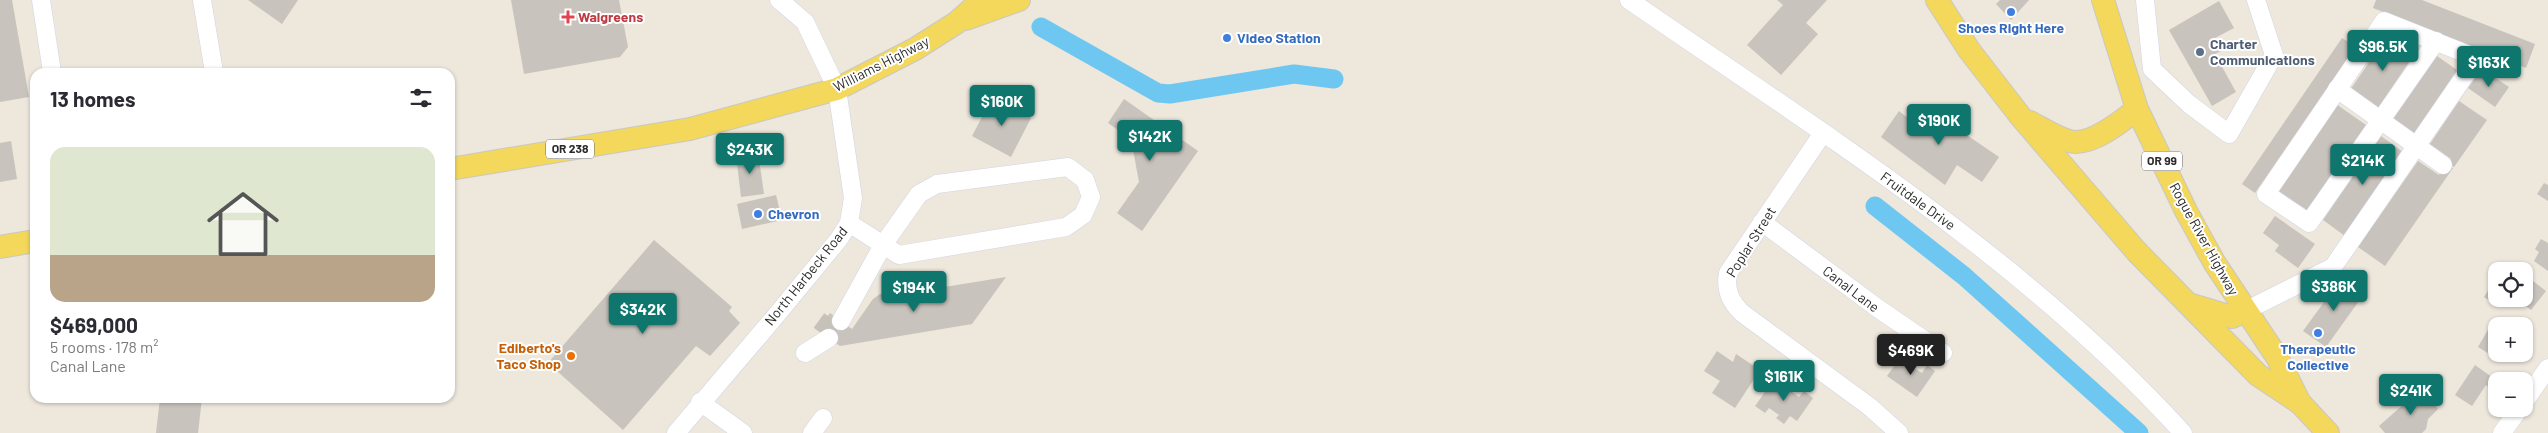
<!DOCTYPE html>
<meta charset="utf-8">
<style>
:root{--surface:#fff;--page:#f7f7f7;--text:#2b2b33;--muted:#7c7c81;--accent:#0f766e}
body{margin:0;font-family:Barlow,sans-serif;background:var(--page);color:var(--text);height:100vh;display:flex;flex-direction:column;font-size:19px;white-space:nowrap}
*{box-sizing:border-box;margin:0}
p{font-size:16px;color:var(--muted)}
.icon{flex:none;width:28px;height:28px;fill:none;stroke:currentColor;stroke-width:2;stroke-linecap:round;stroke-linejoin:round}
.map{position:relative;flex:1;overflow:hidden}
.sheet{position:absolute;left:30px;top:68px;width:425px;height:335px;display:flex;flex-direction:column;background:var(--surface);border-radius:15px;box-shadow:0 1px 4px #0004}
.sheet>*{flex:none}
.buttons{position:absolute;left:2488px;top:262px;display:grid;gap:10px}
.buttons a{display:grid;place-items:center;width:45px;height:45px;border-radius:10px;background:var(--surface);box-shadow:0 1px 4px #0004;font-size:25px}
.price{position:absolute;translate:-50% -42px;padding:0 11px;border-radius:5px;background:var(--accent);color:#fff;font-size:16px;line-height:32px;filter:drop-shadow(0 1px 2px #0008)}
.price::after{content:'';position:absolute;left:50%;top:30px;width:15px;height:11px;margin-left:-8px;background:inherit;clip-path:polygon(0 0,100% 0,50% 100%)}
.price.current{background:#222;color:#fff}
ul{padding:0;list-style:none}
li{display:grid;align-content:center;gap:10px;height:265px;padding:0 20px}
li span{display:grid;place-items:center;height:155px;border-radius:15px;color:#555}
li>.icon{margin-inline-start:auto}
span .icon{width:90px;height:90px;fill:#fffc;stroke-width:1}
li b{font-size:21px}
h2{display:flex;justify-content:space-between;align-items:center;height:60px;padding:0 20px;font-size:21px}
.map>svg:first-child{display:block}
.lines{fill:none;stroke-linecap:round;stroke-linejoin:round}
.canal{stroke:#6ec7f1;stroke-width:19}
.building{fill:#c8c3bc}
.minor-tunnel{stroke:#c6c1b9;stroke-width:18;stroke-dasharray:18 9;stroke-linecap:butt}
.minor-casing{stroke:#d2d4e4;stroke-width:19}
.major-casing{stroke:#c8c8c8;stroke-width:24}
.minor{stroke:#fff;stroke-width:18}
.major{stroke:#f3d85b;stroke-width:22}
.shop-dot{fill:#3f7fe0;stroke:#fff;stroke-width:2}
.health-dot{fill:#e0444e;stroke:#fff;stroke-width:2}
.service-dot{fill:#5c6f8a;stroke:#fff;stroke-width:2}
.food-dot{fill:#e8710a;stroke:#fff;stroke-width:2}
.labels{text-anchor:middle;stroke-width:4;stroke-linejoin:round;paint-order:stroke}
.shield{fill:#fff;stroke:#6b6b6b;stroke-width:1}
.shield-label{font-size:12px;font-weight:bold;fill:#2b2b2b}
.health-label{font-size:14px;font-weight:bold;fill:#be3a42;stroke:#fff;text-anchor:start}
.shop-label{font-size:14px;font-weight:bold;fill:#366cbe;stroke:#fff}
.service-label{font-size:14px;font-weight:bold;fill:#4e5e75;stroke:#fff;text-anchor:start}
.street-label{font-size:14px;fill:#2b2b2b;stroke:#fff}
.food-label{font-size:14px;font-weight:bold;fill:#c56008;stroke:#fff;text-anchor:end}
</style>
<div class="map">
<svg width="2548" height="433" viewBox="0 0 2548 433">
<rect width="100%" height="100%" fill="#ede7dc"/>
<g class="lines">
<!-- canal -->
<g class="canal">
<path d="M1041 27 1158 93 1170 94 1294 74 1334 79"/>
<path d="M1875 206 1964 276 2139 433"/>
</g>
</g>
<!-- building -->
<g class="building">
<path d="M0 0H12L29 97 0 102Z"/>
<path d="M248 0H298L282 24Z"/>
<path d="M511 0H619L628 47 620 57 524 74Z"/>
<path d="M1777 0H1827L1806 23 1818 34 1781 75 1747 45 1783 5Z"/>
<path d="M2000 0H2029L2011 20 1996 4Z"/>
<path d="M2376 0H2422L2535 44 2526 68 2373 8Z"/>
<path d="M2219 1 2234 28 2215 38 2223 50 2215 54 2236 92 2212 106 2169 30Z"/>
<path d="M2388 35 2415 53 2378 108 2350 90Z"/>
<path d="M2342 38 2356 47 2255 193 2242 184Z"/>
<path d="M2437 56 2457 70 2414 134 2393 119Z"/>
<path d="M2482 69 2509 87 2495 107 2468 88Z"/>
<path d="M992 98 1031 118 1011 157 972 136Z"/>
<path d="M1124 99 1198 151 1142 231 1117 213 1139 182 1131 139 1108 123Z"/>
<path d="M2459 101 2487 120 2454 167 2448 163 2451 159 2430 144Z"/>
<path d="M2336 104 2366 125 2307 210 2277 190Z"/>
<path d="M1924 106 1999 157 1982 182 1957 165 1945 185 1881 137 1899 111 1913 122Z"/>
<path d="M2381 136 2403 152 2345 236 2323 220Z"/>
<path d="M11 141 17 179 0 182V143Z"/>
<path d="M758 152 764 194 741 197 736 155Z"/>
<path d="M2418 161 2439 175 2446 164 2453 168 2385 266 2358 247Z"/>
<path d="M2544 183 2548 185V201L2537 194Z"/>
<path d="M776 195 782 220 742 229 737 204Z"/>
<path d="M2275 216 2315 244 2298 268 2275 251 2279 245 2263 233Z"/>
<path d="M2541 239 2548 243V271L2534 261 2539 252 2535 249Z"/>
<path d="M654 240 732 307 729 311 740 323 710 356 696 346 623 430 548 363Z"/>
<path d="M2343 276 2360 287 2358 290 2364 294 2326 347 2303 331Z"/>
<path d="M1006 277 972 324 840 346 818 330 830 313 852 329 873 299 880 294 909 288 914 292Z"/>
<path d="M2496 278V299H2506L2500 307 2484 297Z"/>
<path d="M2529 278 2546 291 2531 310 2516 299H2524V285Z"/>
<path d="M2489 328 2496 332V354H2504L2499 360 2478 347Z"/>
<path d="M1717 351 1733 362 1736 354 1760 370 1735 408 1712 393 1720 381 1704 371Z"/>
<path d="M1900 358 1908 363 1910 360 1916 364 1914 368 1922 373 1927 365 1935 371 1917 397 1887 376Z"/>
<path d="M2475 365 2496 380 2490 388 2486 385 2472 406 2455 395Z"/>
<path d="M1774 379 1799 397 1804 391 1813 398 1797 421 1790 416 1784 424 1776 418 1779 415 1769 408 1765 413 1755 406Z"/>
<path d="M2421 389 2438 409 2428 419 2426 429 2422 433H2385L2379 426Z"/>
<path d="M160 398H202L198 433H156Z"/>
</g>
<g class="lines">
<!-- minor-tunnel -->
<path class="minor-tunnel" d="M821 333 834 315"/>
<!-- minor casing -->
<g class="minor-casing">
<g id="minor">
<path d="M41 0 52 72"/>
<path d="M202 0 214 72"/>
<path d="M1629 0C1822 133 2024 258 2183 433"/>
<path d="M2145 0 2152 69 2189 104 2229 134 2274 55 2256 0"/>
<path d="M2337 89 2443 165"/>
<path d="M1823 133 1728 273C1725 290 1730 301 1742 313L1870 407 1899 433"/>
<path d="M1762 222 1876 307 1943 353"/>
<path d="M2245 311 2333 267 2477 58 2384 21 2266 194 2309 223 2436 41"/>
<path d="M841 321 883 245 919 194 937 184 1068 167 1085 180 1091 197 1083 215 1066 227 899 255 849 223"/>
<path d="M805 353 829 338"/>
<path d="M700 402 743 433"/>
<path d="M2524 402 2548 368"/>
<path d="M676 433 774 318 839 239 849 223 853 198 837 89 805 22 779 0"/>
<path d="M812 433 823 418"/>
<path d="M2502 433 2519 409"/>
</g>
</g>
<!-- major casing -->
<g class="major-casing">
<g id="major">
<path d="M1937 0 1969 50 2021 117 2137 252 2258 375 2300 403"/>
<path d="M2103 0 2137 109 2186 211 2214 262 2277 357 2300 403 2328 433"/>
<path d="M966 19 1019 0"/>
<path d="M2030 122C2043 129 2055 137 2069 141 2090 147 2121 122 2137 109"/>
<path d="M450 169 690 129 837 89 915 49 956 23 982 0"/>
<path d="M0 247 35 241"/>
<path d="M2192 305 2232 317 2245 311"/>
</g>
</g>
<!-- minor -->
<use href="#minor" class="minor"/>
<!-- major -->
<use href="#major" class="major"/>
</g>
<!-- markers -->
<g class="shop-dot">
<circle cx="2011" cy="12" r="5"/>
<circle cx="1227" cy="38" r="5"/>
<circle cx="758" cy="214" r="5"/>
<circle cx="2318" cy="333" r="5"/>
</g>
<path class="health-dot" d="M565.5 9.5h5v5h5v5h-5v5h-5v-5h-5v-5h5z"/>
<circle class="service-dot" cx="2200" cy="52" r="5"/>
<circle class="food-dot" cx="571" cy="356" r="5"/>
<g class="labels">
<!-- shield labels -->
<g class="shield">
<rect x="546" y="139.5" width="48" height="19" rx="4"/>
<rect x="2142" y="151.5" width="40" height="19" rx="4"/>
</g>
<g class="shield-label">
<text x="570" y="153">OR 238</text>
<text x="2162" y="165">OR 99</text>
</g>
<!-- health labels -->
<g class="health-label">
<text x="578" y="22">Walgreens</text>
</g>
<!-- shop labels -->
<g class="shop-label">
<text x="2011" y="33">Shoes Right Here</text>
<text x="1237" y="43" text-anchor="start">Video Station</text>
<text x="768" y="219" text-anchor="start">Chevron</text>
<text x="2318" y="354">Therapeutic<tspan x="2318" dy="16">Collective</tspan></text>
</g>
<!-- service labels -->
<g class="service-label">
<text x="2210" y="49">Charter<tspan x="2210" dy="16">Communications</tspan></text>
</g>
<!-- street labels -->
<g class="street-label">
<text transform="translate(881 64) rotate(-27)" y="5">Williams Highway</text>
<text transform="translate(1918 201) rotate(36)" y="5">Fruitdale Drive</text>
<text transform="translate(2204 239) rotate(61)" y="5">Rogue River Highway</text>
<text transform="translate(1751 242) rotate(-58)" y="5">Poplar Street</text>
<text transform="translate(806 276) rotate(-51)" y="5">North Harbeck Road</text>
<text transform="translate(1851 289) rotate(37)" y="5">Canal Lane</text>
</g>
<!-- food labels -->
<g class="food-label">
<text x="561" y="353">Ediberto's<tspan x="561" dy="16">Taco Shop</tspan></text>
</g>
</g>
</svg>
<div class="buttons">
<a><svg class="icon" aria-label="locate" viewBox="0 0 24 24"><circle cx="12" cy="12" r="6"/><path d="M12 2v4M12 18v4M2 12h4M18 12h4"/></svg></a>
<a>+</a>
<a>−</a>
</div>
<b class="price" style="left:2383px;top:72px">$96.5K</b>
<b class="price" style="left:2489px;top:88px">$163K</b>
<b class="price" style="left:1002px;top:127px">$160K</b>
<b class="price" style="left:1939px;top:146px">$190K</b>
<b class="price" style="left:1150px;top:162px">$142K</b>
<b class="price" style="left:750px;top:175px">$243K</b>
<b class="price" style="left:2363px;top:186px">$214K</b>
<b class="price" style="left:2334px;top:312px">$386K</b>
<b class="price" style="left:914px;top:313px">$194K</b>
<b class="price" style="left:643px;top:335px">$342K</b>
<b class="price current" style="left:1911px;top:376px">$469K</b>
<b class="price" style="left:1784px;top:402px">$161K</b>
<b class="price" style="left:2411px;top:416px">$241K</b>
<section class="sheet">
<h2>13 homes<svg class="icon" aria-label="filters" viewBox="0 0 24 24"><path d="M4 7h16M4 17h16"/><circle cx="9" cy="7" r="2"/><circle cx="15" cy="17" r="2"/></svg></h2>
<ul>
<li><span style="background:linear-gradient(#dfe7d0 70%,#b9a48a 0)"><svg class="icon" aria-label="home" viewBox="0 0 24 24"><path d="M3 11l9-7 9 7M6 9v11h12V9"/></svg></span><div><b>$469,000</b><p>5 rooms · 178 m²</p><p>Canal Lane</p></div></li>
</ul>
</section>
</div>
